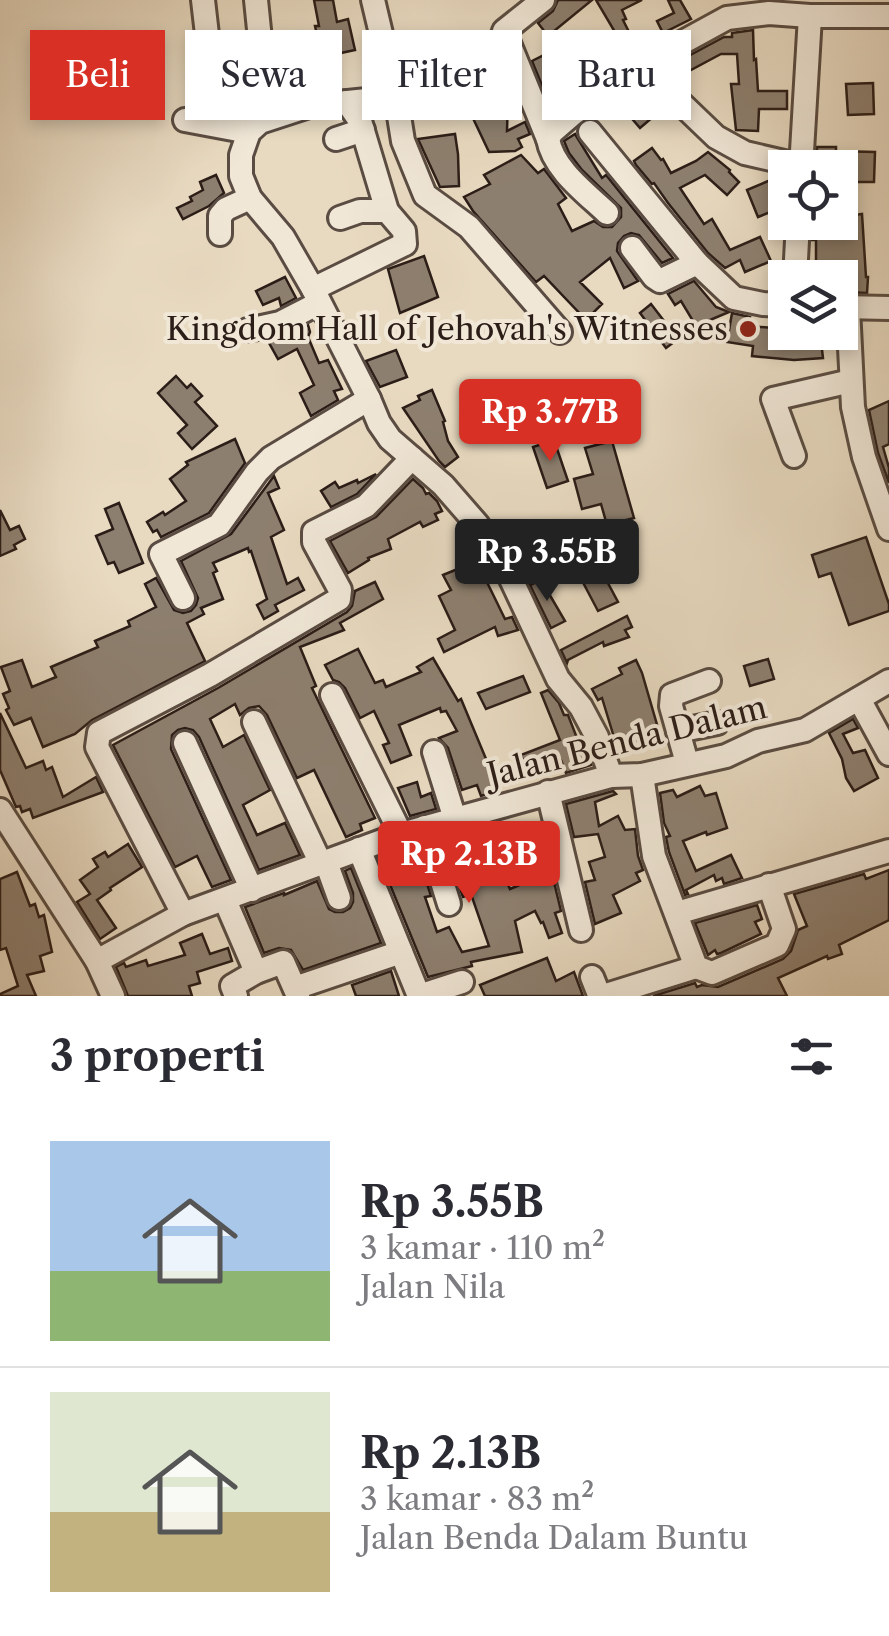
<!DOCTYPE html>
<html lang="id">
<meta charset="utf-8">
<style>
:root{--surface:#fff;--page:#f2f2f3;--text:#2b2b33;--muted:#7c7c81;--line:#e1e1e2;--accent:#d93025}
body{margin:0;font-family:"Libre Caslon Text",serif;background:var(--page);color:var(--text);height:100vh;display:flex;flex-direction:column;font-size:38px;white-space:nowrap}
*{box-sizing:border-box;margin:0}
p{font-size:32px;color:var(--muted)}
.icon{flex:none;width:55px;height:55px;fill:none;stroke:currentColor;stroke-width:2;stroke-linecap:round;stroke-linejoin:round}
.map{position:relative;height:996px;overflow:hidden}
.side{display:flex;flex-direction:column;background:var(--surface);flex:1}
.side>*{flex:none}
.top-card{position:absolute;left:30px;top:30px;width:830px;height:90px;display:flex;gap:20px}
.tools{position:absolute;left:768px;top:150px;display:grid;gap:20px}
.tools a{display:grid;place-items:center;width:90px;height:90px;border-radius:0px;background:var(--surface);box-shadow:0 5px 15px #0003;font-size:50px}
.price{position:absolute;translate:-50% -85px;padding:0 22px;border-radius:10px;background:var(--accent);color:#fff;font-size:32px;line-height:65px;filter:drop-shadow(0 2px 5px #0008)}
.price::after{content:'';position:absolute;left:50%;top:60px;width:30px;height:22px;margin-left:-15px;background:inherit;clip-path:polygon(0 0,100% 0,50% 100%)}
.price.active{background:#222;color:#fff}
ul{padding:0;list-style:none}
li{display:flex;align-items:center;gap:30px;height:250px;padding:0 50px}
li+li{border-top:2px solid var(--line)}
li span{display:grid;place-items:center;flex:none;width:280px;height:200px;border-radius:0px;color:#555}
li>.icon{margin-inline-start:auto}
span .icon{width:120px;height:120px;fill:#fffc;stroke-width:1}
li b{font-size:42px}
h2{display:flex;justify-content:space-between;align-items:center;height:120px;padding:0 50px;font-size:42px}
.chip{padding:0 35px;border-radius:0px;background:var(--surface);box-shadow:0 5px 15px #0003;font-size:35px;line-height:90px}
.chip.active{background:var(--accent);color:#fff}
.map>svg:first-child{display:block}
.building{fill:#8d7f6f;stroke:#2b1d17;stroke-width:2.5}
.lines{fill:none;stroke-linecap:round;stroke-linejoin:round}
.minor-casing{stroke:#5a4c42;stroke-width:28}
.minor{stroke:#f0e7d7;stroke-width:22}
.poi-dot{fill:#8f2418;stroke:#f0e7d7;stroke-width:4}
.labels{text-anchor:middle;stroke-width:8;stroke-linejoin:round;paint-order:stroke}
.poi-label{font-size:32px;fill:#2b1d17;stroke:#f0e7d7;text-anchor:end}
.street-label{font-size:32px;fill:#2b1d17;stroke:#f0e7d7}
</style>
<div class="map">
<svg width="889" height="996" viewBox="0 0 889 996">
<rect width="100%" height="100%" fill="#e8dac1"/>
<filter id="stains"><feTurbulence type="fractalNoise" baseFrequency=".002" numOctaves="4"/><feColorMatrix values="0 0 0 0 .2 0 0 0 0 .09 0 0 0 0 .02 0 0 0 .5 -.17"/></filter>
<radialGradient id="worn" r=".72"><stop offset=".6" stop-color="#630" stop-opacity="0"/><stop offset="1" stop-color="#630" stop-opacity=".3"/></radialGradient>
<!-- building -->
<g class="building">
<path d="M314 0H333L337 22 348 19 355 50 322 57 315 26H319Z"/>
<path d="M558 0H592L548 36 538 23 553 11Z"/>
<path d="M596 0H642L622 10 626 19 623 20 635 44 625 49Z"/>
<path d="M668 0H680L691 19 663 33 657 21 674 13Z"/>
<path d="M753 30 754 60 756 59 758 91H787V109H759L758 131 736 130 731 84H739L737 54H721L676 78 666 68 724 37H732V33Z"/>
<path d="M490 31 493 43 490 45 501 67 508 98 507 131 525 122 530 134 518 139 522 147 515 151 489 152 471 114 468 115 464 97 482 92 464 56 462 44Z"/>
<path d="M562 53 571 71 554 80 566 100 552 110 532 61 546 54 549 60Z"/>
<path d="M873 83 874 114 848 115 846 84Z"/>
<path d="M642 87 661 110 640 128 620 105Z"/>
<path d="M455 134 458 154 459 186 440 187 418 139Z"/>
<path d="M575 134 602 178 606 175 673 258 662 263 639 235 631 233 624 236 618 243 617 251 638 281 624 288 610 258 580 282 602 304 586 320 544 276 536 282 473 211 464 197 490 184 484 175 521 155 538 173 544 169 566 198 558 204 572 231 594 221 603 227H612L621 217V208L582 170 569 153 564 141Z"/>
<path d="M817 147H836V151L875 152 874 182H844L845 168H816Z"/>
<path d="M652 148 661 160 663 159 671 173 696 161 708 152 730 170 729 172 739 182 727 195 705 175 680 188 704 224 712 219 730 250 760 237 771 261 745 272 740 260 725 268 708 253 668 203 654 183 652 184 636 165 634 161Z"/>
<path d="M216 175 224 193 209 206 183 219 177 208 192 201 190 197 203 190 200 182Z"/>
<path d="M773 179 785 206 758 217 747 190Z"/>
<path d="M862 214 866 277H868L867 293 843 292 844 277 816 276V240H812L813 222H840V217Z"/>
<path d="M424 256 438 297 400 313 388 269Z"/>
<path d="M285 277 296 298 281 306 279 298 263 305 256 291Z"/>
<path d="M694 281 716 307 729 312 696 326 681 301 675 305 668 294Z"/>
<path d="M651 304 678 339 666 348 640 313Z"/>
<path d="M732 313 750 317 749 326 785 329V332H820L823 358 794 360 752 356 753 346 727 342Z"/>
<path d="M308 325 310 332 308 337 319 363 328 360 342 389 334 391 338 400 311 416 300 393 314 385 297 349 278 359 268 341 286 337Z"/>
<path d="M396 350 407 377 380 387 366 361Z"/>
<path d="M176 376 187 388 191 384 202 396 195 402 217 426 192 449 178 433 187 425 158 393Z"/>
<path d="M432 390 445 421 443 422 448 441 458 457 445 467 439 461 403 408 420 400 418 396Z"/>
<path d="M889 401V444L883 447 889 468V483L878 453 869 410Z"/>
<path d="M235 439 245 463 209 513 161 537 157 530 153 532 147 522 163 512 165 515 186 501 170 479 188 465 186 462Z"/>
<path d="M554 440 568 481 547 488 533 447Z"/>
<path d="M612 441 634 518 607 525 601 504 582 509 574 479 593 474 585 448Z"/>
<path d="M376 474 357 494 331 507 321 491 335 482 339 488 357 480 358 483Z"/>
<path d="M274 476 279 488 268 493 284 530 271 537 287 584 298 578 304 590 275 605 278 611 264 619 257 605 267 599 251 551 249 552 248 548 213 563 217 571 213 573 223 599 201 608 204 614 187 623 205 661 92 720 75 734 43 747 31 718 14 725 6 710 9 708 3 694 10 691 1 667 22 660 32 687 56 677 51 667 98 647 95 641 130 626 128 621 156 607 145 584 156 578 174 610 183 613 191 611 196 605 198 598 181 561 231 534Z"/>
<path d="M413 479 423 488 426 494 429 493 437 501 442 511 435 514 438 520 423 527 420 522 388 539 391 549 368 558 369 560 348 573 330 541 376 517Z"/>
<path d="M119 503 143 563 119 573 114 562 108 564 96 536 113 529 105 509Z"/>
<path d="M0 510 10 530 19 526 25 539 14 545 16 549 0 556Z"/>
<path d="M498 521 542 529 535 552 515 546 518 538 503 536 497 527Z"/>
<path d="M866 537 889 604V611L849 625 831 573 819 577 812 555Z"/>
<path d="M586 542 618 602 598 611 567 552Z"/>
<path d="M482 559 486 568V573L483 574 505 619 512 617 518 630 498 636 495 627 444 652 438 639 455 630 439 596 451 590 443 575Z"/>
<path d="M541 580 565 621 551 628 530 585Z"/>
<path d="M375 582 383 599 340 623 344 630 300 647 316 686 312 688 375 818 360 824 362 830 346 837 314 770 297 778 267 715 259 706 249 708 240 715 235 704 210 719 223 747 244 735 270 790 243 805 257 835 285 823 300 855 259 870 199 737 193 730 185 728 178 730 172 735 171 749 231 880 212 887 197 856 175 867 113 745 218 688 347 612 352 606 355 591Z"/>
<path d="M627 616 632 627 625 630 629 637 604 646 603 642 568 660 567 663 561 650Z"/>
<path d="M358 649 375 683 383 680 386 687 421 672 417 667 433 658 458 701 461 699 499 790 481 796 477 785 462 790 448 748 439 738 457 731 446 711 441 712 440 708 399 725 411 755 391 763 383 745 389 743 374 711 360 718 345 688 339 682 333 680 325 665Z"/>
<path d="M768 659 774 679 750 686 744 666Z"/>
<path d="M636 660 642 673 660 735 617 747 602 698 598 700 592 689 622 674 619 668Z"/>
<path d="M523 676 530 692 486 709 478 693Z"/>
<path d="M548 690 559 703 564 715H568L584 756 587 755 591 765 566 773 561 760 528 773 521 755 560 740 541 693Z"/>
<path d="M0 713 26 768 43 761 46 770 52 767 63 797 96 777 103 792 33 818 30 809 22 812 20 806 16 807 0 770Z"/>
<path d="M853 719 858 728 843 734 853 753 865 750 878 778 854 791 846 778 842 759 829 733Z"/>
<path d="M417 782 421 797 431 793 436 809 410 816 398 788Z"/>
<path d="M700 786 705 796 716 793 727 828 707 835 706 832 683 841 696 871 731 855 742 878 724 884 722 878 716 881 714 875 686 890 688 894 685 895 669 852 666 837 670 836 664 823 660 793 673 790 677 797Z"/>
<path d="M613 791 616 794 595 802 599 826 618 816 625 830 635 829 638 856 643 870 636 873 640 881 613 895 621 913 595 924 585 882 595 880 589 862 605 857 598 834 574 837 566 804Z"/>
<path d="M481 827 490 857 495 855 510 889 543 875 545 880 553 878 561 911 555 913 562 933 549 938 543 922 541 923 535 911 515 921 522 952 471 962 472 966 428 977 379 858 415 846 431 896 425 897 437 932 449 927 462 952 489 946 471 894 463 897 457 880 479 872 471 850 466 852 463 840 446 845 444 838Z"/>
<path d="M128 844 142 867 110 888 111 890 97 900 116 928 100 939 77 902 90 894 80 880 98 867 93 859 105 852 108 857Z"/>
<path d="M351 868 381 943 303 970 291 950 279 948 264 953 245 907 284 893V895L317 881 329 909 335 912H343L350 908 353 902V893L345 871Z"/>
<path d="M889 870V920L839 945 842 954 828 959 827 956 778 978 787 996H653L695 983 697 987 702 985 718 987 783 959 791 951 798 930 807 926 794 894 864 874 866 879Z"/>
<path d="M17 872 30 906 35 904 39 917 44 915 52 952 40 956 44 971 27 975 36 996H0V994L18 986 6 948 0 950V879Z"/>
<path d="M757 905 762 919 755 922 761 934 721 953 717 954 715 950 708 955 695 923Z"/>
<path d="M202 934 210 954 228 948 232 961 197 972 200 983 189 986 192 996H128L116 967 124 963 126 967 146 960 148 966 185 955 180 943Z"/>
<path d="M547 958 556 981 574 972 583 996H485L480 985Z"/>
<path d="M391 971 399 996H356L352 985Z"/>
</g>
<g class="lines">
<!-- minor casing -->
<g class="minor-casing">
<g id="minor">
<path d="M203 0 209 52 212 60 218 64 263 69 256 0"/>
<path d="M373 0 396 97 403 141 425 195 469 227 560 332"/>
<path d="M543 0 504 31 548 139"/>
<path d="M641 65 716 137 745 153 801 166"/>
<path d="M263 69 267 107"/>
<path d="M396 97 309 106 260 122 249 132 241 155V176L250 198 283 237 313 289 369 399 379 423 390 439 443 485 477 524 503 562 558 679 581 707 597 737 611 776"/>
<path d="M185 120 249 132"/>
<path d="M590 132 697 263 734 298 763 304 785 305"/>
<path d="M336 139 363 130"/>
<path d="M801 168 810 16"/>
<path d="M607 213C586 193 553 169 548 139L552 132 574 113 641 65 727 18 769 13 810 16H889"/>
<path d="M340 218 360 211H387"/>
<path d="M220 234V216L226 209 250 198"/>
<path d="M632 248 654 277 660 281 697 263"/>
<path d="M795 278 798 222"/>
<path d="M313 289 405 244 404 231 387 211 360 121 347 102"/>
<path d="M840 307 889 308"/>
<path d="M848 308 853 407 864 457 889 529"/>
<path d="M248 330 280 323 319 303"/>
<path d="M794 456 773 399 851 381"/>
<path d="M183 598 161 554 219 525 257 472 271 458 369 399"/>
<path d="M332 695 401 834"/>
<path d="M859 699 889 754"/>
<path d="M254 722 321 864"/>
<path d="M678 731 717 723"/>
<path d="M185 743 252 890"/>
<path d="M434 752 455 819"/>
<path d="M687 763 671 706 672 695 709 681"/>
<path d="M642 775 654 856 696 967 712 973 777 945 784 929 769 885"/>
<path d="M548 792 581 930"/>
<path d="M0 810 97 961 113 996"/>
<path d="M425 827 449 904"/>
<path d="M359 849 419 996"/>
<path d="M326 862 339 898"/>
<path d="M225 900 256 972"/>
<path d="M677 913 889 851"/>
<path d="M183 914 97 747 99 733 210 675 339 599 340 590 314 542V532L366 506 412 458"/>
<path d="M97 961 183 914 401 834 611 776 642 775 726 756 758 741 805 730 889 681"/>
<path d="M592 977 598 992 603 996 696 967"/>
<path d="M295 988 401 952"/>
<path d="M236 996 232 986 256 972 283 962 298 996"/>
<path d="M419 996 462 982"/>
</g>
</g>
<!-- minor -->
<use href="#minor" class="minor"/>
</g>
<!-- markers -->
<circle class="poi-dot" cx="748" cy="329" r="10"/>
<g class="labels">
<!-- poi labels -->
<g class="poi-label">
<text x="728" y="340">Kingdom Hall of Jehovah's Witnesses</text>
</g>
<!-- street labels -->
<g class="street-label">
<text transform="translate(627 741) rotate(-14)" y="11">Jalan Benda Dalam</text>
</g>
</g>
<rect width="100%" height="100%" filter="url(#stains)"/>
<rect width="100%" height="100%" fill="url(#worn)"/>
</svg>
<div class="tools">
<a><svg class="icon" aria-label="locate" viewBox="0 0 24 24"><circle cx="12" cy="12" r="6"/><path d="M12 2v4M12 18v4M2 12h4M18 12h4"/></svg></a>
<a><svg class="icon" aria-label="layers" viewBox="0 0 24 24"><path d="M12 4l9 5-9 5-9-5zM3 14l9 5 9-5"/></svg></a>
</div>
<b class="price" style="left:550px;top:464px">Rp 3.77B</b>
<b class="price active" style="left:547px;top:604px">Rp 3.55B</b>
<b class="price" style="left:469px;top:906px">Rp 2.13B</b>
<div class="top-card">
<a class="chip active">Beli</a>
<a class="chip">Sewa</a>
<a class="chip">Filter</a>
<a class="chip">Baru</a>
</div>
</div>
<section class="side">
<h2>3 properti<svg class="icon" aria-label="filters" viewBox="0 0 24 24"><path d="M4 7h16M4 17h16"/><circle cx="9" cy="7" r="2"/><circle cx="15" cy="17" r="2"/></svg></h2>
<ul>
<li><span style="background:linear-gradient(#a9c7e8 65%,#8fb573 0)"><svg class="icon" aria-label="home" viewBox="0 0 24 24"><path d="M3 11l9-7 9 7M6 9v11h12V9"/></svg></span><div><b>Rp 3.55B</b><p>3 kamar · 110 m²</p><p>Jalan Nila</p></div></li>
<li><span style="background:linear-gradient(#dfe7d0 60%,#c2b280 0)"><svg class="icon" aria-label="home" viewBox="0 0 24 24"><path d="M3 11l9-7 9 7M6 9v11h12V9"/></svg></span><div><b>Rp 2.13B</b><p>3 kamar · 83 m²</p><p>Jalan Benda Dalam Buntu</p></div></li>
</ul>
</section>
